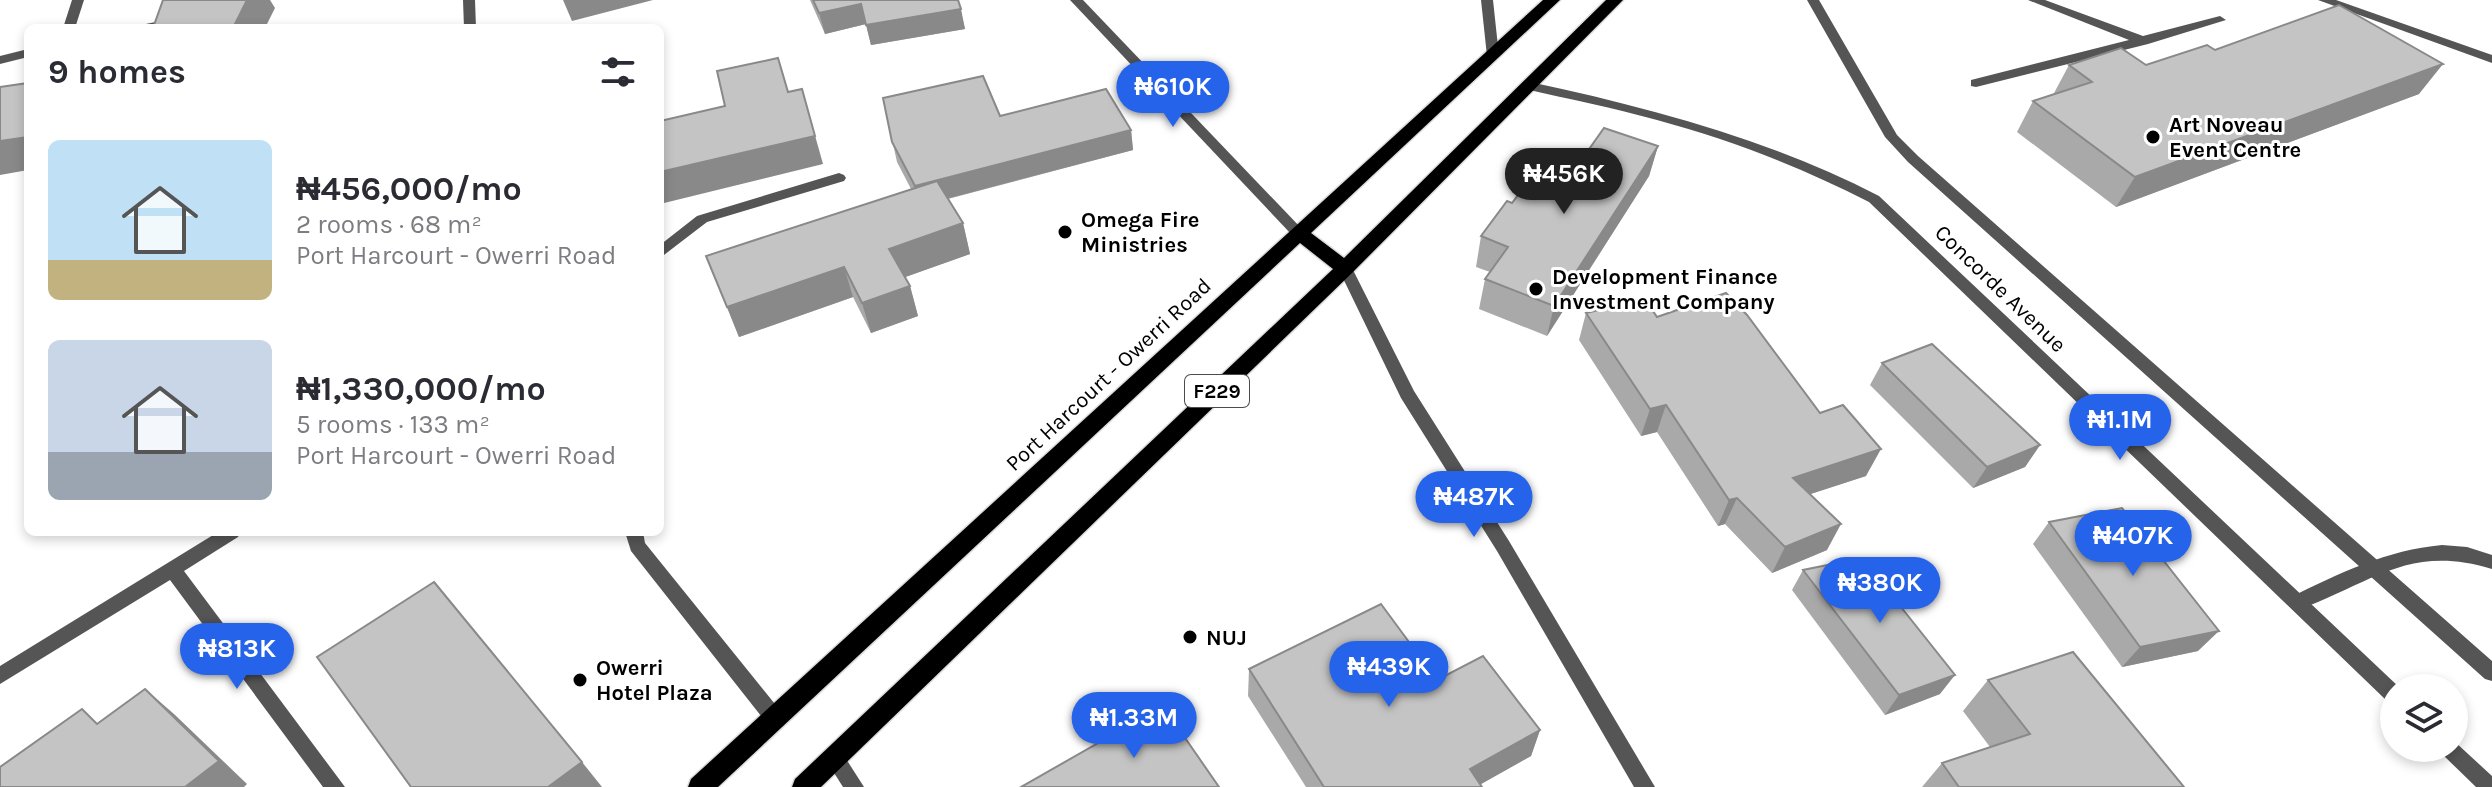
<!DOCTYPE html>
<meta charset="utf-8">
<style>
:root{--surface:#fff;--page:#f7f7f7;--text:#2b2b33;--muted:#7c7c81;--accent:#2563eb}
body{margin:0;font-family:Karla,sans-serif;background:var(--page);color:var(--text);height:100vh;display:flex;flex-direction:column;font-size:30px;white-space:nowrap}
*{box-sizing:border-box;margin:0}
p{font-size:26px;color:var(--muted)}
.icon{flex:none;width:44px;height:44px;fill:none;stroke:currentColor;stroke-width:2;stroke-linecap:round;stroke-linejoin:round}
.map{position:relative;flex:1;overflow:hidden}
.drawer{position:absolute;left:24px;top:24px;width:640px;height:512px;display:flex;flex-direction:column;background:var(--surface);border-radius:12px;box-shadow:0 4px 12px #0003}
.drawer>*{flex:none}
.fabs{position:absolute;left:2380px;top:674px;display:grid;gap:16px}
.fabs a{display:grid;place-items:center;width:88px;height:88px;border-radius:50%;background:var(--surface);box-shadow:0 4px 12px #0003;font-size:40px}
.price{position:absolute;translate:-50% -68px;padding:0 18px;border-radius:28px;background:var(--accent);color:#fff;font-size:26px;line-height:52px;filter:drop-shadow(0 2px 4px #0008)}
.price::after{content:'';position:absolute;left:50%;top:48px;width:24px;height:18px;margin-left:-12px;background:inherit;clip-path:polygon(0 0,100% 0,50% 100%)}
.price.current{background:#222;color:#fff}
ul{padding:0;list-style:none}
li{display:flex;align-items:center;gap:24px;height:200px;padding:0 24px}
li span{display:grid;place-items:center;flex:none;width:224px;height:160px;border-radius:12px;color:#555}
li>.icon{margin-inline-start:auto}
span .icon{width:96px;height:96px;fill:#fffc;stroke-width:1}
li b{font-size:34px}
h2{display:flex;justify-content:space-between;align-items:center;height:96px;padding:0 24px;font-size:34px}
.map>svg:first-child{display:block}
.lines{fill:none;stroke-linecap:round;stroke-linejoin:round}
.primary-casing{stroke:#dbdbdb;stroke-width:3}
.service{fill:#555;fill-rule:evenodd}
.minor{fill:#555;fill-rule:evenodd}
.tertiary{fill:#555;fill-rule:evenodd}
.primary{fill:#000;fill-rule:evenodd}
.wall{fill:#a9a9a9}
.shaded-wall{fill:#898989}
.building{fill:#c4c4c4;stroke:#898989;stroke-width:2}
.poi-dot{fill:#000;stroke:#fff;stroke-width:3}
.labels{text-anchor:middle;stroke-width:6;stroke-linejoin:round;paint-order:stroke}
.shield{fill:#fff;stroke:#4c4c4c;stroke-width:2}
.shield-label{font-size:20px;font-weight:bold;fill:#000}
.poi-label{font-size:22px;font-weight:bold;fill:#000;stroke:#fff;text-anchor:start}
.street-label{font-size:22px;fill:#000;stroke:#fff}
</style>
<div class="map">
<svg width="2492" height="787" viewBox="0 0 2492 787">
<rect width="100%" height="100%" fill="#fff"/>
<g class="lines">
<!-- primary casing -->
<g class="primary-casing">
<path id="primary" d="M1543 0H1560L1311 233 1344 258 1606 0H1623L1352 273 821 787H792L795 779 1333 269 1300 243 718 787H688L691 779Z"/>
</g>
<!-- service -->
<g class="service">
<path d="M2028 0H2045L2143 36 2220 16 2226 20 2148 44 1976 87 1971 86V80L2129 40Z"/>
<path d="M839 173 844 175 846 178 844 181 707 222 660 258V245L697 216Z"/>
<path d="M625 532H643L645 543 783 714 786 720 783 726 776 729 769 726 631 551Z"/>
<path d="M2442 545 2467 547 2492 555V569C2408 543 2371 584 2297 610L2291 607 2288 602 2291 597C2340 573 2387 550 2442 545Z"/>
</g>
<!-- minor -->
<g class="minor">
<path d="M72 0H84L75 28H63Z"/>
<path d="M463 0H475L476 28H464Z"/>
<path d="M1070 0H1083L1302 229 1304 232 1302 235H1292Z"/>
<path d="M2318 0H2336L2492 55V63Z"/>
<path d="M175 18 181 22 179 25 163 28H139L141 25Z"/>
<path d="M28 49V57L0 64V56Z"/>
<path d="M1345 263 1352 268 1414 391 1509 541 1655 787H1634L1497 551 1401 398 1338 268Z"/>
<path d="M218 532H241L238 537 184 571 345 787H323L170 580 0 684V666Z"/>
<path d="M834 748 841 751 864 787H843L824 757 827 751Z"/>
</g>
<!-- tertiary -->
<g class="tertiary">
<path d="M1481 0H1493L1499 56 1493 60 1487 56Z"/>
<path d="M1807 0H1819L1897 135 1918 156 2492 661V681L2485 679 1908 162 1885 137Z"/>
<path d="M1530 82C1651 108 1768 139 1879 196L2400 688H2394V704L2387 701 1869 202C1801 167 1731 140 1657 120 1614 108 1569 99 1525 89V83Z"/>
<path d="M2454 741 2492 776V787H2476L2442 754 2439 748H2454Z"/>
</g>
<!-- primary -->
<use href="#primary" class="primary"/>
</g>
<!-- wall -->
<g class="wall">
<path d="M810 0H958L965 29 871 45 866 24 825 34Z"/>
<path d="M2215 50 2419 94 2116 207 2017 132 2033 101 2053 95 2069 65H2146Z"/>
<path d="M883 98 1000 116 1131 130 1133 150 948 199 963 223 970 254 905 277 910 286 918 316 871 333 853 297 739 337 706 256 911 189 897 162Z"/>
<path d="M1658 146 1649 176 1547 336 1479 309 1485 279 1490 272 1476 267 1481 236 1512 203 1575 169Z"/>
<path d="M1586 313 1657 317 1866 476 1810 494 1827 550 1772 573 1725 524 1718 526 1657 432 1641 436 1579 340Z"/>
<path d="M1882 363 2040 445 2025 467 1973 488 1870 385Z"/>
<path d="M2049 522 2198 651 2122 667 2033 544Z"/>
<path d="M1803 570 1940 694 1885 715 1792 590Z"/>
<path d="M1249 669 1437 680 1540 730 1531 756 1480 784 1482 787H1306L1248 696Z"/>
<path d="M1988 680 2184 787H1922L1942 763 1990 747 1963 711Z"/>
</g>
<!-- shaded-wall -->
<g class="shaded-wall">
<path d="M181 0H270L275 8 265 28H233Z"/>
<path d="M563 0H653L572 21Z"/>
<path d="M861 4 866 24 825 34 819 13Z"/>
<path d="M961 9 965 29 871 45 866 25Z"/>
<path d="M2443 64 2419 94 2116 207 2135 177Z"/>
<path d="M802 89 823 164 660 204V172Z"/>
<path d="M1131 130 1133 150 919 206 915 186Z"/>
<path d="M28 137V170L0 175V141Z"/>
<path d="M1658 146 1649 176 1547 336 1554 306Z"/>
<path d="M963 223 970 254 897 280 889 249Z"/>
<path d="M844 267 853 297 739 337 727 307Z"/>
<path d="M910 286 918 316 871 333 862 303Z"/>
<path d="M1666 405 1657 432 1641 436 1650 409Z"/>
<path d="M2040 445 2025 467 1973 488 1987 467Z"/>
<path d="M1881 449 1866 476 1780 504 1793 478Z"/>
<path d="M1737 498 1725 524 1718 526 1729 500Z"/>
<path d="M1841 524 1827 550 1772 573 1785 547Z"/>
<path d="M2219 631 2198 651 2122 667 2140 647Z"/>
<path d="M1955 675 1940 694 1885 715 1899 695Z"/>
<path d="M145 689 174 714 247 784 244 787H185Z"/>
<path d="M1540 730 1531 756 1476 787 1470 769Z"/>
<path d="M582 762 602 787H548Z"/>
</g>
<!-- building -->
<g class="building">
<path d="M163 0H247L233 28H153Z"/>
<path d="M813 0H958L961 9 866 25 861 4 819 13Z"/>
<path d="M2339 5 2443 64 2135 177 2033 101 2092 82 2069 65 2121 48 2146 65 2207 45 2215 50Z"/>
<path d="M778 58 788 92 802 89 815 136 660 172V121L725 106 717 71Z"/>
<path d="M983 76 1000 116 1106 89 1131 130 915 186 892 142 883 98Z"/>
<path d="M28 83V137L0 141V87Z"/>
<path d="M1604 128 1658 146 1554 306 1485 279 1508 247 1481 236 1507 201 1512 203 1545 159 1575 169Z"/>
<path d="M937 181 963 223 889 249 910 286 862 303 844 267 727 307 706 256Z"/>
<path d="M1726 293 1747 315 1820 413 1843 405 1881 449 1793 478 1841 524 1785 547 1737 498 1729 500 1666 405 1650 409 1586 313 1645 299 1657 317Z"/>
<path d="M1932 344 2040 445 1987 467 1882 363Z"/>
<path d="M2122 508 2219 631 2140 647 2049 522Z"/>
<path d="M1862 558 1955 675 1899 695 1803 570Z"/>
<path d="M434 582 582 762 548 787H411L317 657Z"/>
<path d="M1381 604 1437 680 1483 656 1540 730 1470 769 1482 787H1324L1249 669Z"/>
<path d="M2073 652 2184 787H1959L1942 763 2030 734 1988 680Z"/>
<path d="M145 689 219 761 185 787H0V767L82 709 97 724Z"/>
<path d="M1163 706 1219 787H1021Z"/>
</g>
<!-- markers -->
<g class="poi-dot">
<circle cx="2153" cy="137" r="8"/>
<circle cx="1065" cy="232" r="8"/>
<circle cx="1536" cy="289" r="8"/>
<circle cx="1190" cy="637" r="8"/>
<circle cx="580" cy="680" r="8"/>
</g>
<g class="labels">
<!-- shield labels -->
<rect class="shield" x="1185" y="375" width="64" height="32" rx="6"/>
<g class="shield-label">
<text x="1217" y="398">F229</text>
</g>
<!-- poi labels -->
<g class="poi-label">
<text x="2169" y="132">Art Noveau<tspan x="2169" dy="25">Event Centre</tspan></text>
<text x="1081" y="227">Omega Fire<tspan x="1081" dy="25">Ministries</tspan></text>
<text x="1552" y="284">Development Finance<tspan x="1552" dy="25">Investment Company</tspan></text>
<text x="1206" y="645">NUJ</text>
<text x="596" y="675">Owerri<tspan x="596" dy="25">Hotel Plaza</tspan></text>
</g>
<!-- street labels -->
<g class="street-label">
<text transform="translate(2001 288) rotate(44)" y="8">Concorde Avenue</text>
<text transform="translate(1108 374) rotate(-43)" y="8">Port Harcourt - Owerri Road</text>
</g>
</g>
</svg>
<div class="fabs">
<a><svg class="icon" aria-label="layers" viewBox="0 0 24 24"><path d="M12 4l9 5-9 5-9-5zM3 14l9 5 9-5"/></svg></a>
</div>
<b class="price" style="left:1173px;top:129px">₦610K</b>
<b class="price current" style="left:1564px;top:216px">₦456K</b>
<b class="price" style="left:2120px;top:462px">₦1.1M</b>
<b class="price" style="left:1474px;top:539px">₦487K</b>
<b class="price" style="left:2133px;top:578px">₦407K</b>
<b class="price" style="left:1880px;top:625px">₦380K</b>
<b class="price" style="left:237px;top:691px">₦813K</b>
<b class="price" style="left:1389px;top:709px">₦439K</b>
<b class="price" style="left:1134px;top:760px">₦1.33M</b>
<section class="drawer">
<h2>9 homes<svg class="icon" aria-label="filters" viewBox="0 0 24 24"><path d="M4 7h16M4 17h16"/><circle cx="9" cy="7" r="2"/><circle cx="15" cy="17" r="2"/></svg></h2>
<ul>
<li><span style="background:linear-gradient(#bfe0f5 75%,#c2b280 0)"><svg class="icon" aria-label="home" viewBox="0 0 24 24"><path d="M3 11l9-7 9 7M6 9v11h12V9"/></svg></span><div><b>₦456,000/mo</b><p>2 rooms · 68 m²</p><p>Port Harcourt - Owerri Road</p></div></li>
<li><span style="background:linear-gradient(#c9d6e8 70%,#9aa5b1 0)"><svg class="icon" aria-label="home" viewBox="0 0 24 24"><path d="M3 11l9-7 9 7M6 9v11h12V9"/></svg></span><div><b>₦1,330,000/mo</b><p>5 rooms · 133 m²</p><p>Port Harcourt - Owerri Road</p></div></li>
</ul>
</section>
</div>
